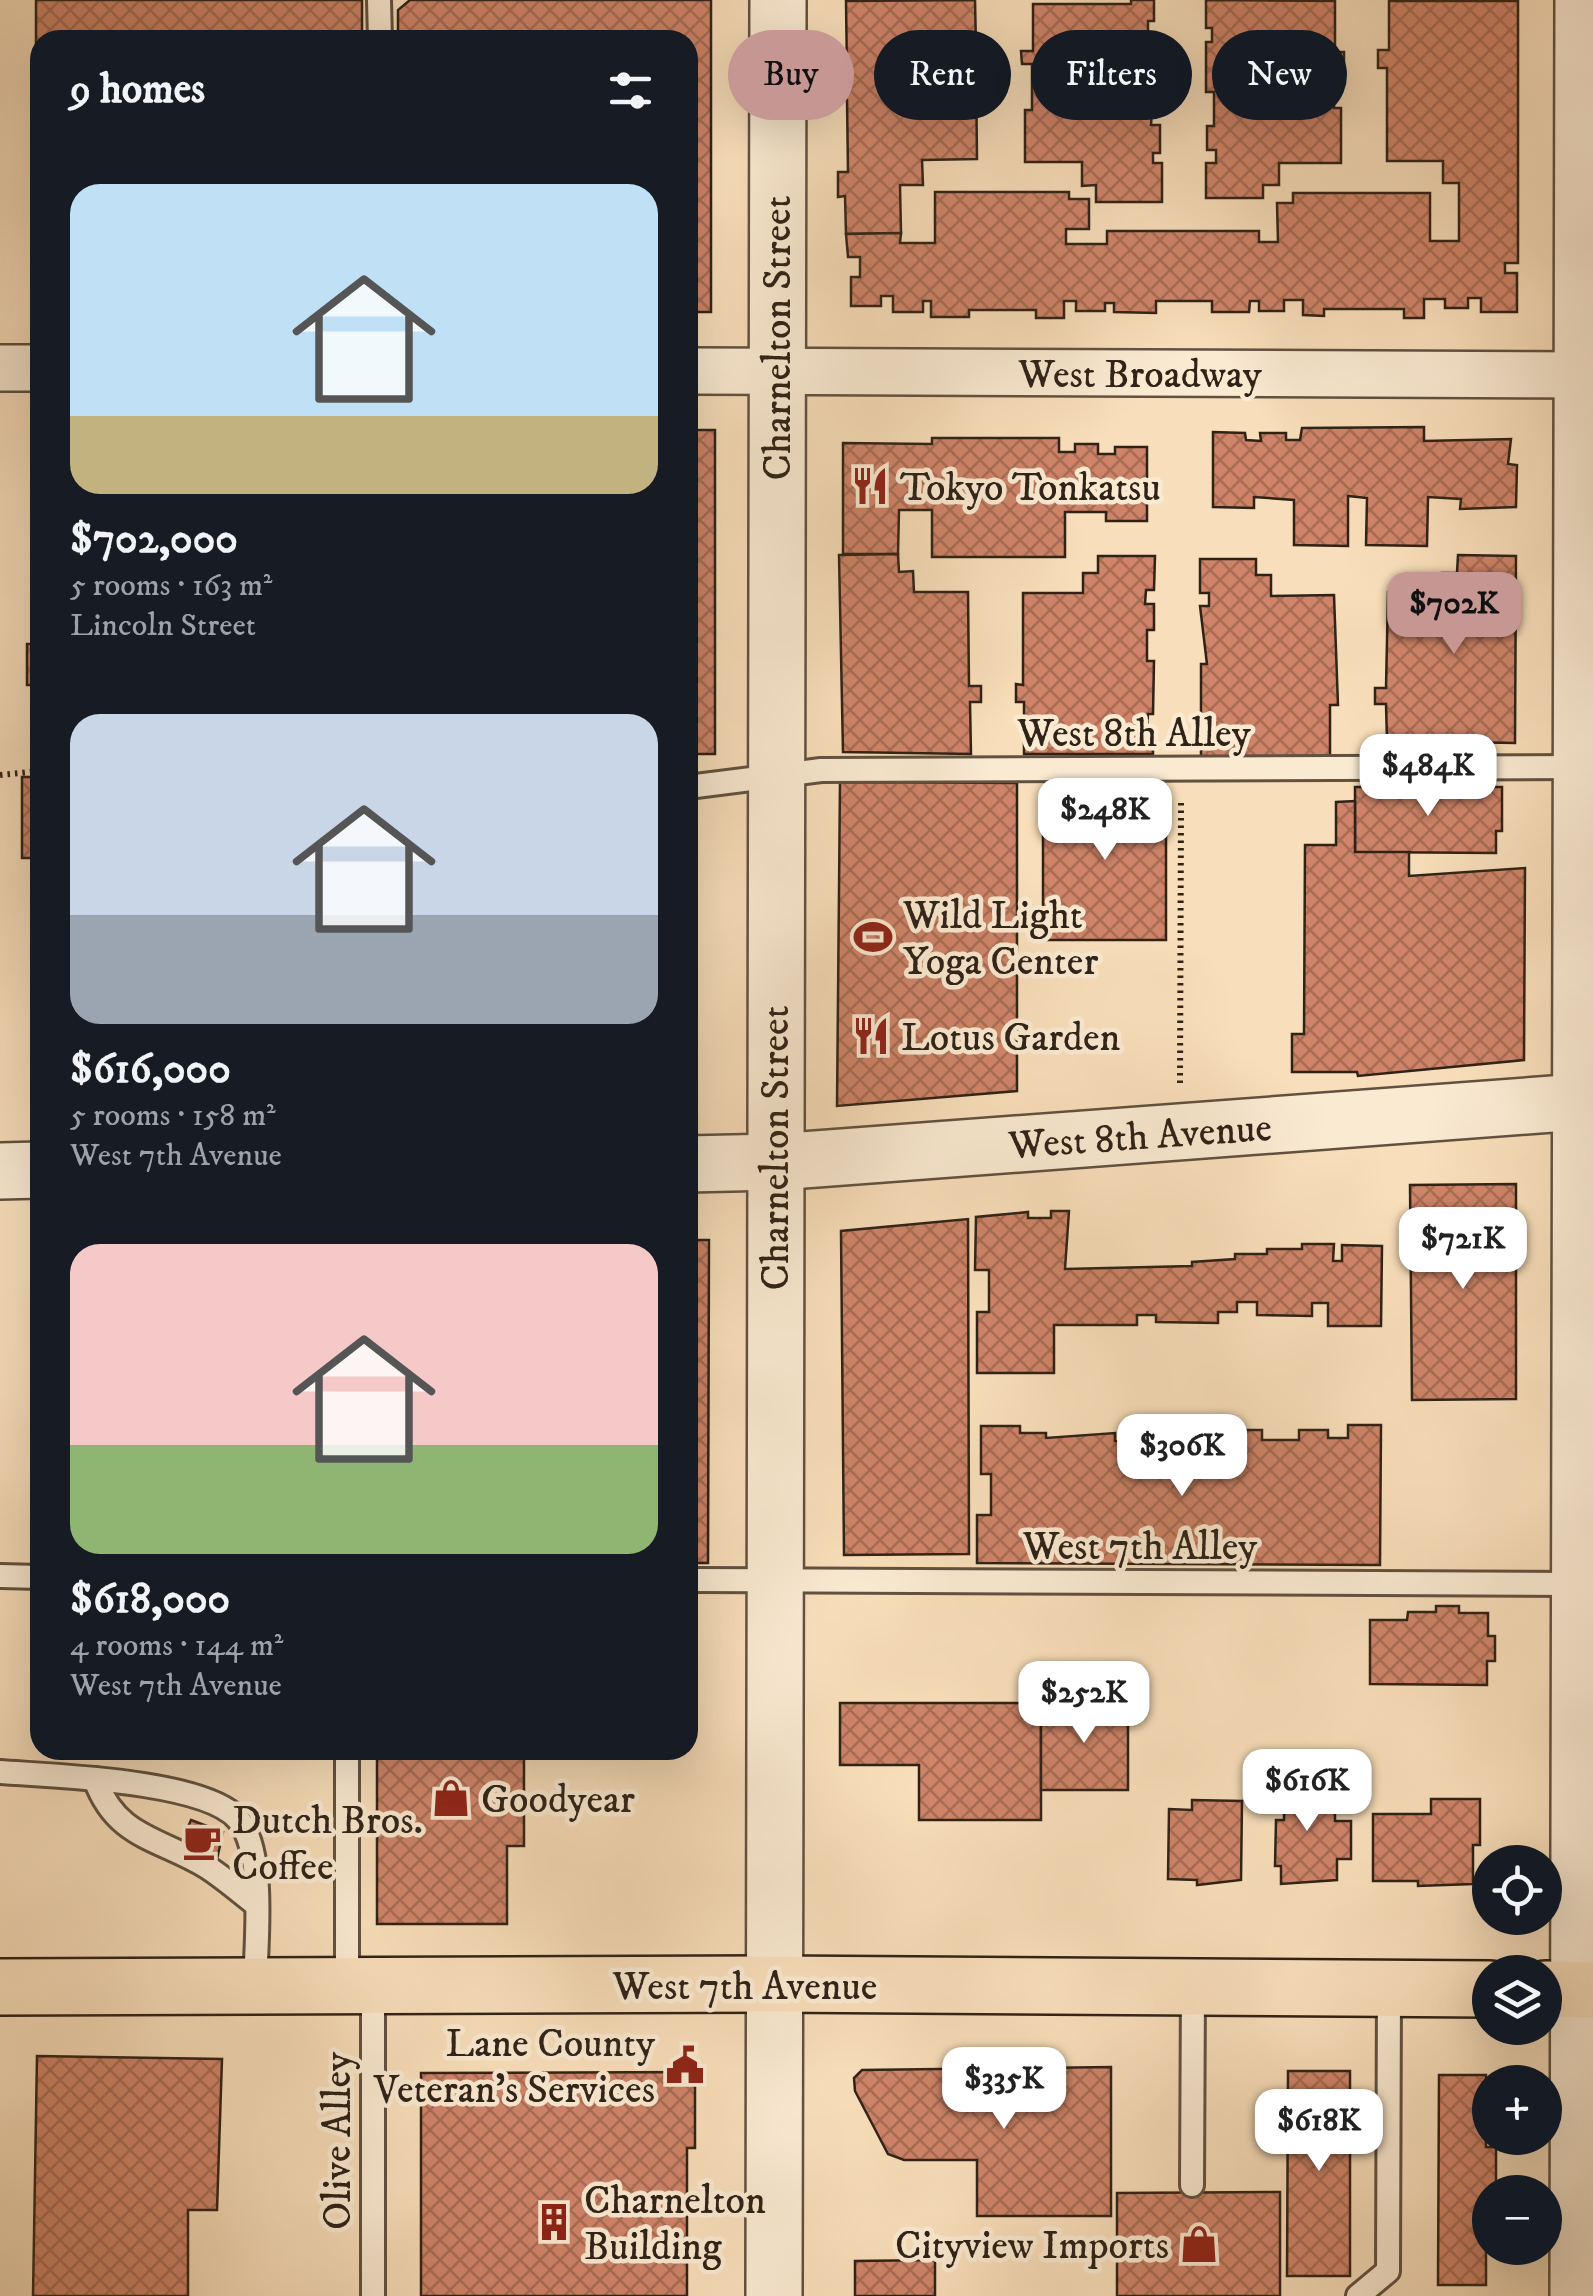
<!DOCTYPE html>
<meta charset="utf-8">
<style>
:root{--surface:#171b24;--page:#242831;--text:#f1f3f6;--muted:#9ea1a6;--accent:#c59692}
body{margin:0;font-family:"IM FELL DW Pica",serif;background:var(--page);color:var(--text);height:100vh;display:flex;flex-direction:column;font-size:38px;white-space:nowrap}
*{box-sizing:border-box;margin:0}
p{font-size:32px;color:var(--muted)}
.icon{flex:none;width:55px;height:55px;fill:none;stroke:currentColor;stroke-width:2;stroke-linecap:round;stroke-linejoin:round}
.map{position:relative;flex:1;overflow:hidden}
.details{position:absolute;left:30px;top:30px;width:668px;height:1730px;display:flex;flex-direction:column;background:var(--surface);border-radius:30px;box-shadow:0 10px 40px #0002}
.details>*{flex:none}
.banner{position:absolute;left:728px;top:30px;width:715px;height:90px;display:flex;gap:20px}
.controls{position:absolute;left:1472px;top:1845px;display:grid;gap:20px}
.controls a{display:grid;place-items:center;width:90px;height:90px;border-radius:50%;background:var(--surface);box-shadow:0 10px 40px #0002;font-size:50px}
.price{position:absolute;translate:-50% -85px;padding:0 22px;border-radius:20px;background:#fff;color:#222;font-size:32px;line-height:65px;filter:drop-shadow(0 2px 5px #0008)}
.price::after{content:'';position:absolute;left:50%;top:60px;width:30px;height:22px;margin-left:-15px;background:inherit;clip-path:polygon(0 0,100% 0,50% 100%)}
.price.active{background:var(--accent);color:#111}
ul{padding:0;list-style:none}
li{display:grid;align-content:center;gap:20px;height:530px;padding:0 40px}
li span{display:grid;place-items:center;height:310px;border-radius:30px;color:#555}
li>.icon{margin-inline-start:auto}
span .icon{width:180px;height:180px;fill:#fffc;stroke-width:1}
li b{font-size:42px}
h2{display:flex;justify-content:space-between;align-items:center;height:120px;padding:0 40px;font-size:42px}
.tag{padding:0 35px;border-radius:45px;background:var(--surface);box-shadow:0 10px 40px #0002;font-size:35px;line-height:90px}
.tag.active{background:var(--accent);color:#111}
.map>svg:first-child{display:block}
.building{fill:url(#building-cross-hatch);stroke:#2f2217;stroke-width:2.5}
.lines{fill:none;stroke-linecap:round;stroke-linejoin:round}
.service-casing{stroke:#615140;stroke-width:28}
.minor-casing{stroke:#615140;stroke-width:50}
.tertiary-casing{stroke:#615140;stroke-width:60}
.primary-casing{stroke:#2f2217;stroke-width:60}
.path{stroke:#2f2217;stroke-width:6;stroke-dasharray:2.5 5;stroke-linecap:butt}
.service{stroke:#faead2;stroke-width:22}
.minor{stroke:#faead2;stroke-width:45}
.tertiary{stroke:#faead2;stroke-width:55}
.primary{stroke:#f8deba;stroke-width:55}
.labels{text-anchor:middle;stroke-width:9;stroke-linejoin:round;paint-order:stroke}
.street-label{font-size:40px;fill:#2f2217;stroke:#faead2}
.poi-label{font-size:40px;fill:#2f2217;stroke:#faead2;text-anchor:start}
</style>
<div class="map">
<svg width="1593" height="2296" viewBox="0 0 1593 2296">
<defs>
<pattern id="building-cross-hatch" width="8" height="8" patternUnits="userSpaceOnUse" patternTransform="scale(2.5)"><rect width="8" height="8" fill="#cf8469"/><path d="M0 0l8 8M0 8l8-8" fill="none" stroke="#a86c55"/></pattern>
</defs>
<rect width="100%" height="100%" fill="#f8deba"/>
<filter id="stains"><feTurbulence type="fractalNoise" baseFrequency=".002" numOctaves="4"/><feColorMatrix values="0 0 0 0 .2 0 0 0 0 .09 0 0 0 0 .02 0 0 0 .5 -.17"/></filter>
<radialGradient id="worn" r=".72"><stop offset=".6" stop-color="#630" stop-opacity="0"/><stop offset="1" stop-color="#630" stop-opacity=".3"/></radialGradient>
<!-- building -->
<g class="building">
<path d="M36 0H362V40H40V147H36Z"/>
<path d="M410 0H711V312H688V40H398V10Z"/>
<path d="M975 0 976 48H986V67H976L977 159 922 160 923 185H900L901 233 846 234 845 196 838 197V172H848L847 100H841V75L847 74 846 1Z"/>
<path d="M1131 0H1154V21H1148V45H1157L1151 125H1160V153H1153V163H1162V202H1096V185L1082 186V162H1025V110H1032V64H1022L1021 51H1033V4H1131Z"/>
<path d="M1206 0 1335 1V52H1344V70H1334V108H1341V163H1279V185H1263V198H1206V163H1216V150H1207V126H1214V92H1206V42H1212V28H1206Z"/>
<path d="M1389 1H1518V263H1505V273H1517V312H1481V298H1468V308H1445V299H1424V318H1404V309H1324V316L1303 315V300H1284V311H1259V301H1250L1249 312H1212V301H1156V313L1114 312V303H1105V311H1076V301H1064V318H1036V310H969V317H931V301H923V312H893V296H881V306H851V277H860V257H848L846 234 901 233 900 243H935V192H1069V199H1089V229H1066V244H1107V231H1259V242H1278L1277 203H1293V193H1430V241H1459V183H1443V161H1387V68H1378V50H1389Z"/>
<path d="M36 147H40V293Z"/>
<path d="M1424 427V441L1511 439 1508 464 1517 465 1516 507 1460 509 1461 499 1428 497 1427 546 1366 545 1367 498 1348 496V546L1294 545V500L1254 497V508L1213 507V432L1245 433 1246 440 1261 441 1260 433H1286V440H1300L1302 428Z"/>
<rect x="688" y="430" width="27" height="324"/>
<rect x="36" y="436" width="4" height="208"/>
<path d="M932 438H1059V452H1075V444H1098V454H1115V447H1147V521H1106V512H1065V557H932V510H899L898 554H843V443L932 444Z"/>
<path d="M898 554 899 572 913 571 914 592H968L969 686H981V702H970L971 754 843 752 839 555Z"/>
<path d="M1458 555 1516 556 1515 743 1387 741 1386 704H1375V688H1386L1388 592 1442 594V573H1457Z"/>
<path d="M1098 556H1155L1154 590H1146L1145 604H1154V630H1147V661H1154L1153 714H1148L1147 729H1153V754H1024V702H1016V684L1023 685V593H1083V573H1098Z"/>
<path d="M1200 559H1256V575H1271V596L1334 595 1338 705H1330V756L1201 757V732H1207V716H1201V664H1207L1200 606H1209V593H1200Z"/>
<rect x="27" y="644" width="13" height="41"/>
<rect x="35" y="685" width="5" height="69"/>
<rect x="22" y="777" width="18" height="81"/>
<path d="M840 782 1017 783V1091L837 1106Z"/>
<path d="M1166 786V940H1043V787Z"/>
<path d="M1355 787H1502V831H1496V853L1355 852Z"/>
<path d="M1355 801V852H1409V876L1525 868 1524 1060 1358 1076 1357 1072H1292V1034H1304L1305 845H1336V802Z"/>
<rect x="37" y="858" width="3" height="81"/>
<rect x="37" y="939" width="3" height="166"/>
<path d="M1516 1184V1399L1412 1400 1410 1185Z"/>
<path d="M1051 1211H1069L1065 1269 1192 1266V1262L1235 1259V1254H1267V1249H1302V1244H1334L1333 1261H1342V1245L1382 1246 1381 1326H1328V1303H1312V1316L1257 1315V1302H1237V1312H1218V1323L1156 1322V1315H1137V1325H1054V1373H977V1312H989V1270H975L976 1217 1028 1212V1218H1051Z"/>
<path d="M968 1219 969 1554 844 1555 841 1231Z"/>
<path d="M688 1240H709L708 1563H688Z"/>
<path d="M34 1243H40V1556H33Z"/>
<path d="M1348 1425H1381L1380 1565 977 1563V1515H991V1474H981V1426H1020V1433H1046V1438L1115 1433V1441L1150 1442V1430L1196 1431V1441H1207V1430H1262V1440H1299V1430H1328V1438H1348Z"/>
<path d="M1436 1606H1459V1613H1488V1636H1495V1661H1487V1685L1370 1684V1620H1407L1408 1612H1436Z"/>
<path d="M840 1703H1041V1820H919V1765H840Z"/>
<rect x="1041" y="1703" width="87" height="87"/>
<path d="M377 1750H524V1846H507V1924H377Z"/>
<path d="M1270 1768H1296V1802H1335V1821H1351V1859H1337V1880L1281 1884V1866H1275L1276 1820H1284V1803H1270Z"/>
<path d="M1431 1799H1480V1845H1473V1884L1418 1886V1881H1373V1814H1431Z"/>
<path d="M1192 1800 1242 1801 1241 1880 1197 1885V1880L1168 1879 1169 1809 1192 1810Z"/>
<path d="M191 1820 223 1832 217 1859 180 1845Z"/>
<path d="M37 2056 222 2059 217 2210H188V2296H33Z"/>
<path d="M1111 2067V2216H977V2160H904L888 2154 855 2091 854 2078 862 2070Z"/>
<path d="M1288 2071H1350V2276H1287Z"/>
<path d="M695 2072V2148H687V2296H421V2073Z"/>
<path d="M1439 2075H1486V2147H1496V2192H1490V2209H1486V2285H1438Z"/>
<path d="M1280 2192V2296H1117V2193Z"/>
<path d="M935 2260V2296H855V2261Z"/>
</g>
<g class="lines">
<!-- service casing -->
<g class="service-casing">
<g id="service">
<path d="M379 0 380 40"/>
<path d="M688 787 821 770 1581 767"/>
<path d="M0 1576 40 1577"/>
<path d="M688 1580 1580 1584"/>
<path d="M0 1772C52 1776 204 1780 238 1819 266 1852 256 1944 255 1985"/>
<path d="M95 1779C116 1838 159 1838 207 1867 224 1878 240 1892 257 1905"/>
<path d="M347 1985V1750"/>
<path d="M373 1985V2296"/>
<path d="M1192 2185 1193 1987"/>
<path d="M1358 2296 1388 2271 1389 1989"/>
</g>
</g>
<!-- minor casing -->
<g class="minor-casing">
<g id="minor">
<path d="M0 368H40"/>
<path d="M688 371 1593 375"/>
</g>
</g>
<!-- tertiary casing -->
<g class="tertiary-casing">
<g id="tertiary">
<path d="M688 1164 776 1162 1593 1101"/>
<path d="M0 1171 40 1170"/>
<path d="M774 2296 778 0"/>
<path d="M1578 2296 1583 0"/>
</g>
</g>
<!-- primary casing -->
<g class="primary-casing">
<g id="primary">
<path d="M0 1987 774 1984 1490 1989"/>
<path d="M1545 1989 1593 1990"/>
</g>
</g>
<!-- path -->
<g class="path">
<path d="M0 775 40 771"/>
<path d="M1180 1083 1181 800"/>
</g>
<!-- service -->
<use href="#service" class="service"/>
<!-- minor -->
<use href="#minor" class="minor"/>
<!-- tertiary -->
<use href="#tertiary" class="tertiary"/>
<!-- primary -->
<use href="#primary" class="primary"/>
</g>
<!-- icons -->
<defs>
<g id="restaurant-bare" transform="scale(3)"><path d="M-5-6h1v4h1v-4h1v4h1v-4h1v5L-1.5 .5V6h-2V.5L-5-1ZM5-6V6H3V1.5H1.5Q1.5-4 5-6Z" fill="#8f2418" stroke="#faead2" stroke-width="2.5" paint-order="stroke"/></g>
<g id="stadium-bare" transform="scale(3)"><path d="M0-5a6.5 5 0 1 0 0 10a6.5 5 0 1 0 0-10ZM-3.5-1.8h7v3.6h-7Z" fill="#8f2418" stroke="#faead2" stroke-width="2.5" paint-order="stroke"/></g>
<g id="shop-bare" transform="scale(3)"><path d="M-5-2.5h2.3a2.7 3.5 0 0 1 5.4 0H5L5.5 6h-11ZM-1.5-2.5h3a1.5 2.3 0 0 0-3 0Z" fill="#8f2418" stroke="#faead2" stroke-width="2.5" paint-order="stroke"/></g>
<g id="cafe-bare" transform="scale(3)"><path d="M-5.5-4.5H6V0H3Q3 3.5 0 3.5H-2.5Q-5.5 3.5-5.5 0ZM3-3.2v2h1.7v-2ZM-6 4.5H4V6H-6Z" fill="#8f2418" stroke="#faead2" stroke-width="2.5" paint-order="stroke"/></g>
<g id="civic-bare" transform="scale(3)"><path d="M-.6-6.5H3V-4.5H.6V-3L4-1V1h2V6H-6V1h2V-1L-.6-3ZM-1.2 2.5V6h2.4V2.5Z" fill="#8f2418" stroke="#faead2" stroke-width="2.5" paint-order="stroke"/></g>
<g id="building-bare" transform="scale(3)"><path d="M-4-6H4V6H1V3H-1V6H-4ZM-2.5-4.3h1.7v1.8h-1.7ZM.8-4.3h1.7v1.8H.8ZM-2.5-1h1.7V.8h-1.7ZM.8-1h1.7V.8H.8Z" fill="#8f2418" stroke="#faead2" stroke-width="2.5" paint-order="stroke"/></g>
</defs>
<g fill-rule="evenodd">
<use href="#restaurant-bare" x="870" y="486"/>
<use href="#stadium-bare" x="873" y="937"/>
<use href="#restaurant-bare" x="871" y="1036"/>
<use href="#shop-bare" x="451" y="1798"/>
<use href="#cafe-bare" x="202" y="1842"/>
<use href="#civic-bare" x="685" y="2065"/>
<use href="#building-bare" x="554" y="2222"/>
<use href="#shop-bare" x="1199" y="2244"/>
</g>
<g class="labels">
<!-- street labels -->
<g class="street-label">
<text transform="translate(776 338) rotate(-90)" y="14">Charnelton Street</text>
<text x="1140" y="387">West Broadway</text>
<text x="1134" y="746">West 8th Alley</text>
<text transform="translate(1140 1135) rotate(-4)" y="14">West 8th Avenue</text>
<text transform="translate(774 1148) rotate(-90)" y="14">Charnelton Street</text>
<text x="1140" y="1559">West 7th Alley</text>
<text x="745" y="1999">West 7th Avenue</text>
<text transform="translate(336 2141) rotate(-90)" y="14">Olive Alley</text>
</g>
<!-- poi labels -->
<g class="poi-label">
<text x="900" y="500">Tokyo Tonkatsu</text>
<text x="903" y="928">Wild Light<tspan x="903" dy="46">Yoga Center</tspan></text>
<text x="901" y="1050">Lotus Garden</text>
<text x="481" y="1812">Goodyear</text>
<text x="232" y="1833">Dutch Bros.<tspan x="232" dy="46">Coffee</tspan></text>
<text x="655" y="2056" text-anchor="end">Lane County<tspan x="655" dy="46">Veteran’s Services</tspan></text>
<text x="584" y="2213">Charnelton<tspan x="584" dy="46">Building</tspan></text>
<text x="1169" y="2258" text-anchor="end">Cityview Imports</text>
</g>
</g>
<rect width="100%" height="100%" filter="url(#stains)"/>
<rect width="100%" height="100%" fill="url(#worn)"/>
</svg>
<div class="controls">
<a><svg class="icon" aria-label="locate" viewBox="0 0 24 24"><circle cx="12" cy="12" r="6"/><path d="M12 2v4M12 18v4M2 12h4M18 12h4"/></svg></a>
<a><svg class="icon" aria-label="layers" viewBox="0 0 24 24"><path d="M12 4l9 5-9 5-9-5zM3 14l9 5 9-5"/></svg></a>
<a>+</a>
<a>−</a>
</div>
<b class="price active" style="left:1454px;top:657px">$702K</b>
<b class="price" style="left:1428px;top:819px">$484K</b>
<b class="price" style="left:1105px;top:863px">$248K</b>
<b class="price" style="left:1463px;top:1292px">$721K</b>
<b class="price" style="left:1182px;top:1499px">$306K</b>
<b class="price" style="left:1084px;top:1746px">$252K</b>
<b class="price" style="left:1307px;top:1834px">$616K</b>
<b class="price" style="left:1004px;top:2132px">$335K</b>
<b class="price" style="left:1319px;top:2174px">$618K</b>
<div class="banner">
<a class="tag active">Buy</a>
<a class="tag">Rent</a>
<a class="tag">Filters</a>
<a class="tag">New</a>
</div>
<section class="details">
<h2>9 homes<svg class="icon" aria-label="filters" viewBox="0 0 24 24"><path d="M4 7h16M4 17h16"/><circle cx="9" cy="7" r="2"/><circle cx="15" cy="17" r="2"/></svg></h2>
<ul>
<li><span style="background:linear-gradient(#bfe0f5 75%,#c2b280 0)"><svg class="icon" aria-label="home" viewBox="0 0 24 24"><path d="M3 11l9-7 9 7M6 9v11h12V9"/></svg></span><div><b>$702,000</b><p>5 rooms · 163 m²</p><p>Lincoln Street</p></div></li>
<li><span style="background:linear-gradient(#c9d6e8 65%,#9aa5b1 0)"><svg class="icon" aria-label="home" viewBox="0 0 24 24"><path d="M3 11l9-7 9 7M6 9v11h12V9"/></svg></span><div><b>$616,000</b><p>5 rooms · 158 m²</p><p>West 7th Avenue</p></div></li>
<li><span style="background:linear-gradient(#f6c9c9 65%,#8fb573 0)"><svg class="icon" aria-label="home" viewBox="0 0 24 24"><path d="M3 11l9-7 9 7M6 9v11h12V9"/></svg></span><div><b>$618,000</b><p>4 rooms · 144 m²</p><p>West 7th Avenue</p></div></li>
</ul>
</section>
</div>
